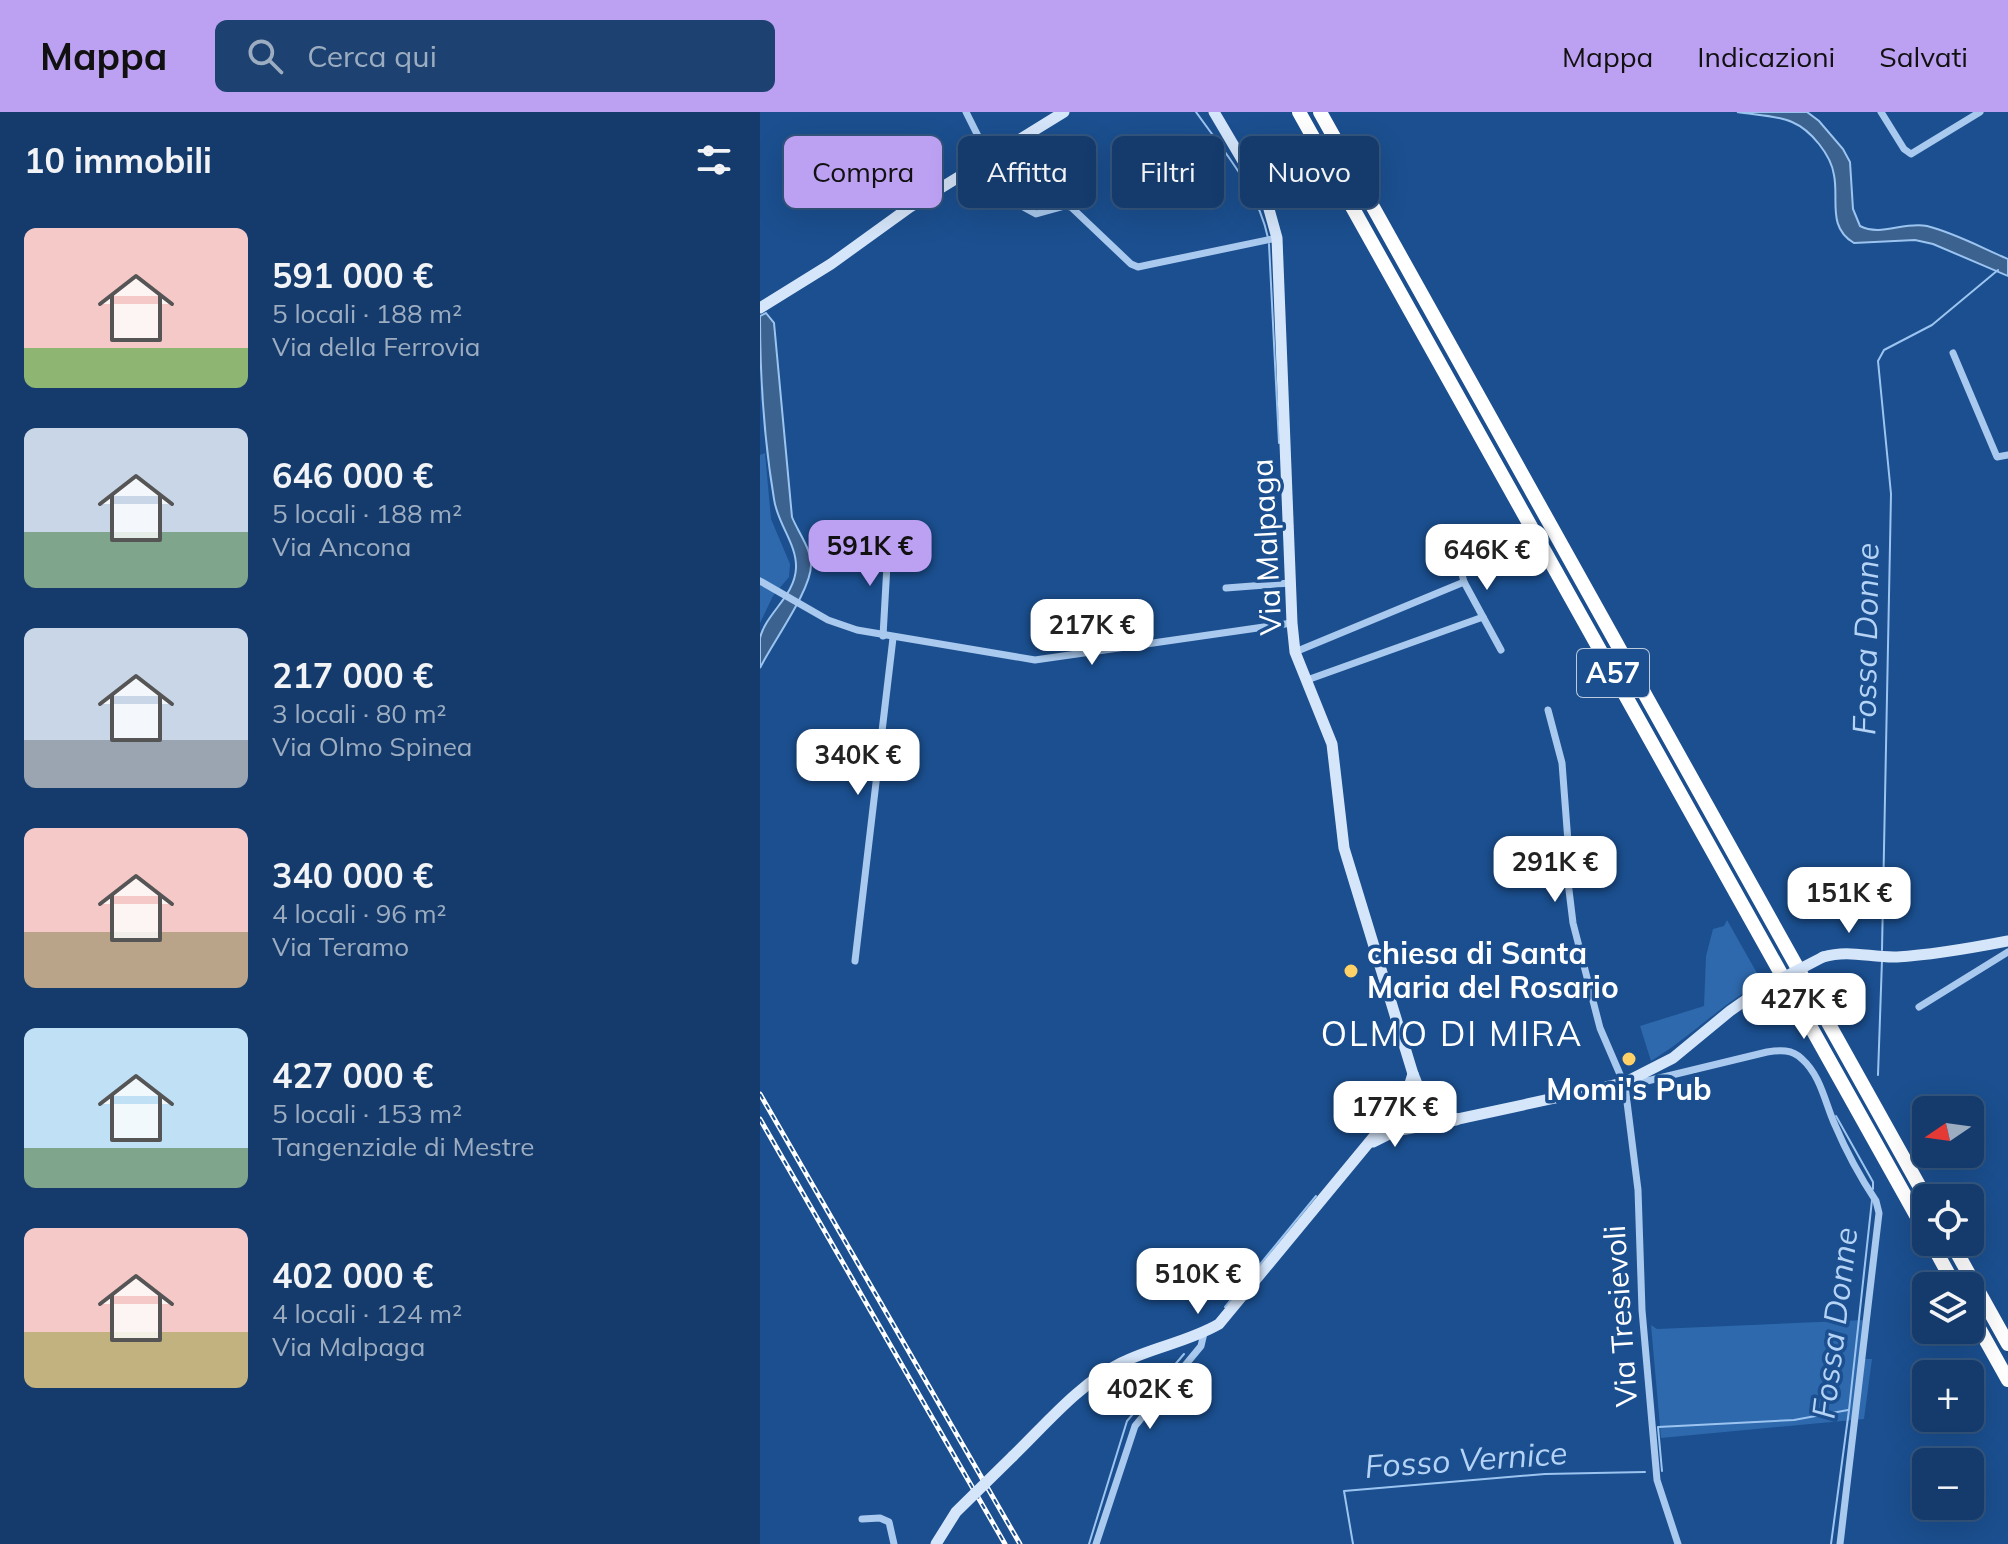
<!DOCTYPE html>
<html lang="it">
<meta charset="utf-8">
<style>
:root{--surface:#143b6b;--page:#1d4271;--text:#f1f3f6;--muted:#9dadc1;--line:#33557e;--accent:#bca0f2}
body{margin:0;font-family:Mulish,sans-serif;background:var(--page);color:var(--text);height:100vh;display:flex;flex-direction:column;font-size:30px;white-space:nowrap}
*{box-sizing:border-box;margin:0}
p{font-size:26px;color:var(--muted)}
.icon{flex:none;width:44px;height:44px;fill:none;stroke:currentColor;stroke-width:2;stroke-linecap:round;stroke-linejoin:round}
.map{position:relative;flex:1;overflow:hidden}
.panel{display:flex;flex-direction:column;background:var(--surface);width:760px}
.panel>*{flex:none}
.top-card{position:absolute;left:24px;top:24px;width:760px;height:72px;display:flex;gap:16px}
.needle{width:52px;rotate:257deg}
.buttons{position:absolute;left:1152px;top:984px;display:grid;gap:16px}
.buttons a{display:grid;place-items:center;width:72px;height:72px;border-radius:12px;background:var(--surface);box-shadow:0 8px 32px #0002,0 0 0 2px var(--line);font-size:40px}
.price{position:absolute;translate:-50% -68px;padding:0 18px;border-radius:16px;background:#fff;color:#222;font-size:26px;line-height:52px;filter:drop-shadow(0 2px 4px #0008)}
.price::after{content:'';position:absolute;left:50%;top:48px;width:24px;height:18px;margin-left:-12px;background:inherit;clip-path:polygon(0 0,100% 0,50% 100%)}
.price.active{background:var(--accent);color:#111}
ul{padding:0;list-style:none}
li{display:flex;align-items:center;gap:24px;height:200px;padding:0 24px}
li span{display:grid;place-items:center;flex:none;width:224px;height:160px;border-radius:12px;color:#555}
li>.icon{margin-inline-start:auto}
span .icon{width:96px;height:96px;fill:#fffc;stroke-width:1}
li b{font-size:34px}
h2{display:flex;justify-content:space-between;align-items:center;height:96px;padding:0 24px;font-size:34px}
.chip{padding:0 28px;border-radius:12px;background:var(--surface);box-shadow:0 8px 32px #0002,0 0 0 2px var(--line);font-size:28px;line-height:72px}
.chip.active{background:var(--accent);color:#111}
header{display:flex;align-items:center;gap:48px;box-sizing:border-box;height:112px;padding:0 40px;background:var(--accent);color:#111}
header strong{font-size:38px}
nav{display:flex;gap:44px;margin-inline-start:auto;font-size:28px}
.search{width:560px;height:72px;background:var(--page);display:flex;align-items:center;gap:20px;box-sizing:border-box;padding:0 28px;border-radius:12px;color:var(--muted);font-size:30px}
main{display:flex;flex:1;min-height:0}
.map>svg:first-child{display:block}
.green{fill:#2e69ad}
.water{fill:#3c6290;stroke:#9cc4f0;stroke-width:2}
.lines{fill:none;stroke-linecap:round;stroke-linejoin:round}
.stream{stroke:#9cc4f0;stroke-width:2}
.street{stroke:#a9c9ee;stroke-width:7}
.secondary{stroke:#d6e6fa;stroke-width:11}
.highway{stroke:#fff;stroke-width:14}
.rail-casing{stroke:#fff;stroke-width:5}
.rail{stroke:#1b4f8f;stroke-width:2;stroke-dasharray:6;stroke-linecap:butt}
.secondary-bridge{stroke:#d6e6fa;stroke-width:11}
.poi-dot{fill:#ffd166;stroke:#1b4f8f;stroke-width:3}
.labels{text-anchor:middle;stroke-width:7;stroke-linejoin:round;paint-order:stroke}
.shield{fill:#1b4f8f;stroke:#bbcadd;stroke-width:2}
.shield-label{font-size:28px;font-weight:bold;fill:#fff}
.street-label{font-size:30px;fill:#fff;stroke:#1b4f8f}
.poi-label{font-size:30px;font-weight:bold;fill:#fff;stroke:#1b4f8f;text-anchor:start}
.water-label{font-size:32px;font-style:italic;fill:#b5d3f5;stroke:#1b4f8f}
.quarter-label{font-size:34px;letter-spacing:2px;fill:#fff;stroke:#1b4f8f}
</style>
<header>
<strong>Mappa</strong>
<div class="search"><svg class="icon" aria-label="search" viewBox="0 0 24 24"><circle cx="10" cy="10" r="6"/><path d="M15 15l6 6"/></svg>Cerca qui</div>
<nav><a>Mappa</a><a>Indicazioni</a><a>Salvati</a></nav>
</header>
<main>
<section class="panel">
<h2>10 immobili<svg class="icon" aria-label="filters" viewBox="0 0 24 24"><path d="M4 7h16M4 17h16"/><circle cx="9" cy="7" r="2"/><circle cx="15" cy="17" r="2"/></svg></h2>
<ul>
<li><span style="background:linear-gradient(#f6c9c9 75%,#8fb573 0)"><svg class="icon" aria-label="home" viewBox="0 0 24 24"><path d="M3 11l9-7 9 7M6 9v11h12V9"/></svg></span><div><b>591 000 €</b><p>5 locali · 188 m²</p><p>Via della Ferrovia</p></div></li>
<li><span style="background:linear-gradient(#c9d6e8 65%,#7fa58c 0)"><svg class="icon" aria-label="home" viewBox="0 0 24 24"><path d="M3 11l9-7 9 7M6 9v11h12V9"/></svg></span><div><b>646 000 €</b><p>5 locali · 188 m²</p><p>Via Ancona</p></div></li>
<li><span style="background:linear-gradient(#c9d6e8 70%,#9aa5b1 0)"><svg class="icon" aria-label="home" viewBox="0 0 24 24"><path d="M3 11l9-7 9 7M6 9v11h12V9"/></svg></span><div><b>217 000 €</b><p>3 locali · 80 m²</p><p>Via Olmo Spinea</p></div></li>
<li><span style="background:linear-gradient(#f6c9c9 65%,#b9a48a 0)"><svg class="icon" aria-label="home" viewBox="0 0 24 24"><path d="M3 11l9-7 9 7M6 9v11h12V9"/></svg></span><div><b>340 000 €</b><p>4 locali · 96 m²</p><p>Via Teramo</p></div></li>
<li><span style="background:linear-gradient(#bfe0f5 75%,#7fa58c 0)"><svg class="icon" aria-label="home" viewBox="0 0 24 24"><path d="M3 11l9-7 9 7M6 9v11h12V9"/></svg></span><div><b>427 000 €</b><p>5 locali · 153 m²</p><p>Tangenziale di Mestre</p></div></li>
<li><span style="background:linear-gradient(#f6c9c9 65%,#c2b280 0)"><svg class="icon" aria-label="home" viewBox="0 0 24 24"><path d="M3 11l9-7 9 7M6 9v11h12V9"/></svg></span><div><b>402 000 €</b><p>4 locali · 124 m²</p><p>Via Malpaga</p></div></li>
</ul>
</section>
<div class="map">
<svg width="1248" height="1432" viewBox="0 0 1248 1432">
<rect width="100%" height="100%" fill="#1b4f8f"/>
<!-- green -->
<g class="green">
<path d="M5 341 11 407 30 452 29 465 13 484 0 511V343Z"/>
<path d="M967 808 1002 870C961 892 931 925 891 949L880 914 944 894 946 844 953 817 964 814Z"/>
<path d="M1104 1208 1102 1247H1112L1104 1307 901 1326 891 1213 897 1217Z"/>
</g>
<!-- water -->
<g class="water">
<path d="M977 0H1047L1059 9 1083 37 1090 50 1093 97 1100 114C1121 125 1144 109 1167 114 1195 121 1222 136 1248 147V164L1173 132 1155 128 1094 131C1067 115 1079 88 1074 63 1071 43 1051 18 1032 10 1016 3 995 3 977 0Z"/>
<path d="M6 201 14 211 32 405C38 420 50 435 51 451 53 476 12 531 0 556 0 547 0 534 0 526 6 501 35 484 36 456 37 432 17 411 14 387 4 327 0 264 0 204Z"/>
</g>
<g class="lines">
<!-- stream -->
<g class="stream">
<path d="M436 0C463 38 499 80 508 126"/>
<path d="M509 132 519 331"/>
<path d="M1122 838 1131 382 1118 249 1124 238 1172 213 1238 158"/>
<path d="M1118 963 1122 848"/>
<path d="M1076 1004 1113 1070V1077"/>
<path d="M465 1195 556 1084"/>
<path d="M902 1359 898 1315 1034 1308 1088 1298"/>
<path d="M329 1432 367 1309 424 1242"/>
<path d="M593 1432 584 1379 785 1362 885 1360"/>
<path d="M1071 1432 1089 1298 1112 1088"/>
</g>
<!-- street -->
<g class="street">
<path d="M206 0 218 24 265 96 276 102 305 94 311 95 371 152 378 155 392 152 517 126"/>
<path d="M1121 0 1144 37 1151 42 1220 0"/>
<path d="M1193 241 1237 345 1248 343"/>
<path d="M99 424 120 425 125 430 127 453 123 524"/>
<path d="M0 469 68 508 97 518 275 548 532 511"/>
<path d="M704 470 723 505"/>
<path d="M466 476 530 471"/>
<path d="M535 540 704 470 695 435 705 428"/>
<path d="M547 568 723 505 741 538"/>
<path d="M788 598 802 651 809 743 808 770 813 811 840 916 865 974 878 1078 882 1198 897 1368 918 1432"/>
<path d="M95 849 133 526"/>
<path d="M1159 895 1248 840"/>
<path d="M880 964 887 969 1007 940C1020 938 1032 937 1042 947 1061 964 1065 991 1075 1013 1086 1039 1100 1065 1116 1089L1119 1101 1080 1432"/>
<path d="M102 1407 120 1406 129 1410 134 1432"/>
<path d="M336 1432 375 1314 441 1234 444 1221"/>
</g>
<!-- secondary -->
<g class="secondary">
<path d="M454 0 507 90 517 126 532 511 535 540 572 632 584 736 653 962C662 986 672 1002 698 1007L864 971 913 946 970 899 1000 878"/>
<path d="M0 196 71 152 150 95 304 0"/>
<path d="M1063 845C1089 837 1111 846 1137 845 1174 843 1212 836 1248 829"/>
<path d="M633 1003 642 999 671 995"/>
<path d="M613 1030 635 1019 696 1008"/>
<path d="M253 1344C286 1312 319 1272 361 1251 393 1235 428 1230 459 1212L630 1005 647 981 653 962"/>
</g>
<!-- highway -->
<g class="highway">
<path d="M539 0 1166 1121"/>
<path d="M560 0 1166 1086"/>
<path d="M1171 1130 1195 1174"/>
<path d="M1191 1130 1248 1232"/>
<path d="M1210 1200 1248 1268"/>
</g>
<!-- rail casing -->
<g class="rail-casing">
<g id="rail">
<path d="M0 982 260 1432"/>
<path d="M0 1007 245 1432"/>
</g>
</g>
<!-- rail -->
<use href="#rail" class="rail"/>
<!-- secondary-bridge -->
<g class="secondary-bridge">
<path d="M1000 878 1063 845"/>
<path d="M176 1432 196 1400 253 1344"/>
</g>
</g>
<!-- markers -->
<g class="poi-dot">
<circle cx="591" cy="859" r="8"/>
<circle cx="869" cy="947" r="8"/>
</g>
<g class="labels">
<!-- shield labels -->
<rect class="shield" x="817" y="537" width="72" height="48" rx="6"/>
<g class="shield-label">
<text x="853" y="571">A57</text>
</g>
<!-- street labels -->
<g class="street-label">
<text transform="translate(507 435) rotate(-93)" y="10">Via Malpaga</text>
<text transform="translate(861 1204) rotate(-94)" y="10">Via Tresievoli</text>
</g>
<!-- poi labels -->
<g class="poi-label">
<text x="607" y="852">chiesa di Santa<tspan x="607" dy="34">Maria del Rosario</tspan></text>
<text x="869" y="988" text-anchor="middle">Momi's Pub</text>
</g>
<!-- water labels -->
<g class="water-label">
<text transform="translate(1106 527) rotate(-89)" y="11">Fossa Donne</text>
<text transform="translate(1075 1211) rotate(-83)" y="11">Fossa Donne</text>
<text transform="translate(706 1348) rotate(-4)" y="11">Fosso Vernice</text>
</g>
<!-- quarter labels -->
<g class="quarter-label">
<text x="692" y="934">OLMO DI MIRA</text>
</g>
</g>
</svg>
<div class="buttons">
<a><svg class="needle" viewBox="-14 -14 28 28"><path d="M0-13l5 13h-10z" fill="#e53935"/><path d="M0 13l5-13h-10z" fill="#9dadc1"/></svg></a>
<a><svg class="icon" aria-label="locate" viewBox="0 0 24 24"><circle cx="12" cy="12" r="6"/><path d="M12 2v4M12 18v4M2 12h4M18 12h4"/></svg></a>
<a><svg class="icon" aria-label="layers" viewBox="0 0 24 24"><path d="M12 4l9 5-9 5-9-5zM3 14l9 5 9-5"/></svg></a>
<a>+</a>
<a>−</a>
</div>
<b class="price active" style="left:110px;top:476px">591K €</b>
<b class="price" style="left:727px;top:480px">646K €</b>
<b class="price" style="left:332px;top:555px">217K €</b>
<b class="price" style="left:98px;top:685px">340K €</b>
<b class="price" style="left:795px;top:792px">291K €</b>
<b class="price" style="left:1089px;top:823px">151K €</b>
<b class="price" style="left:1044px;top:929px">427K €</b>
<b class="price" style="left:635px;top:1037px">177K €</b>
<b class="price" style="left:438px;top:1204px">510K €</b>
<b class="price" style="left:390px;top:1319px">402K €</b>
<div class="top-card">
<a class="chip active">Compra</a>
<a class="chip">Affitta</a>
<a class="chip">Filtri</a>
<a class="chip">Nuovo</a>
</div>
</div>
</main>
